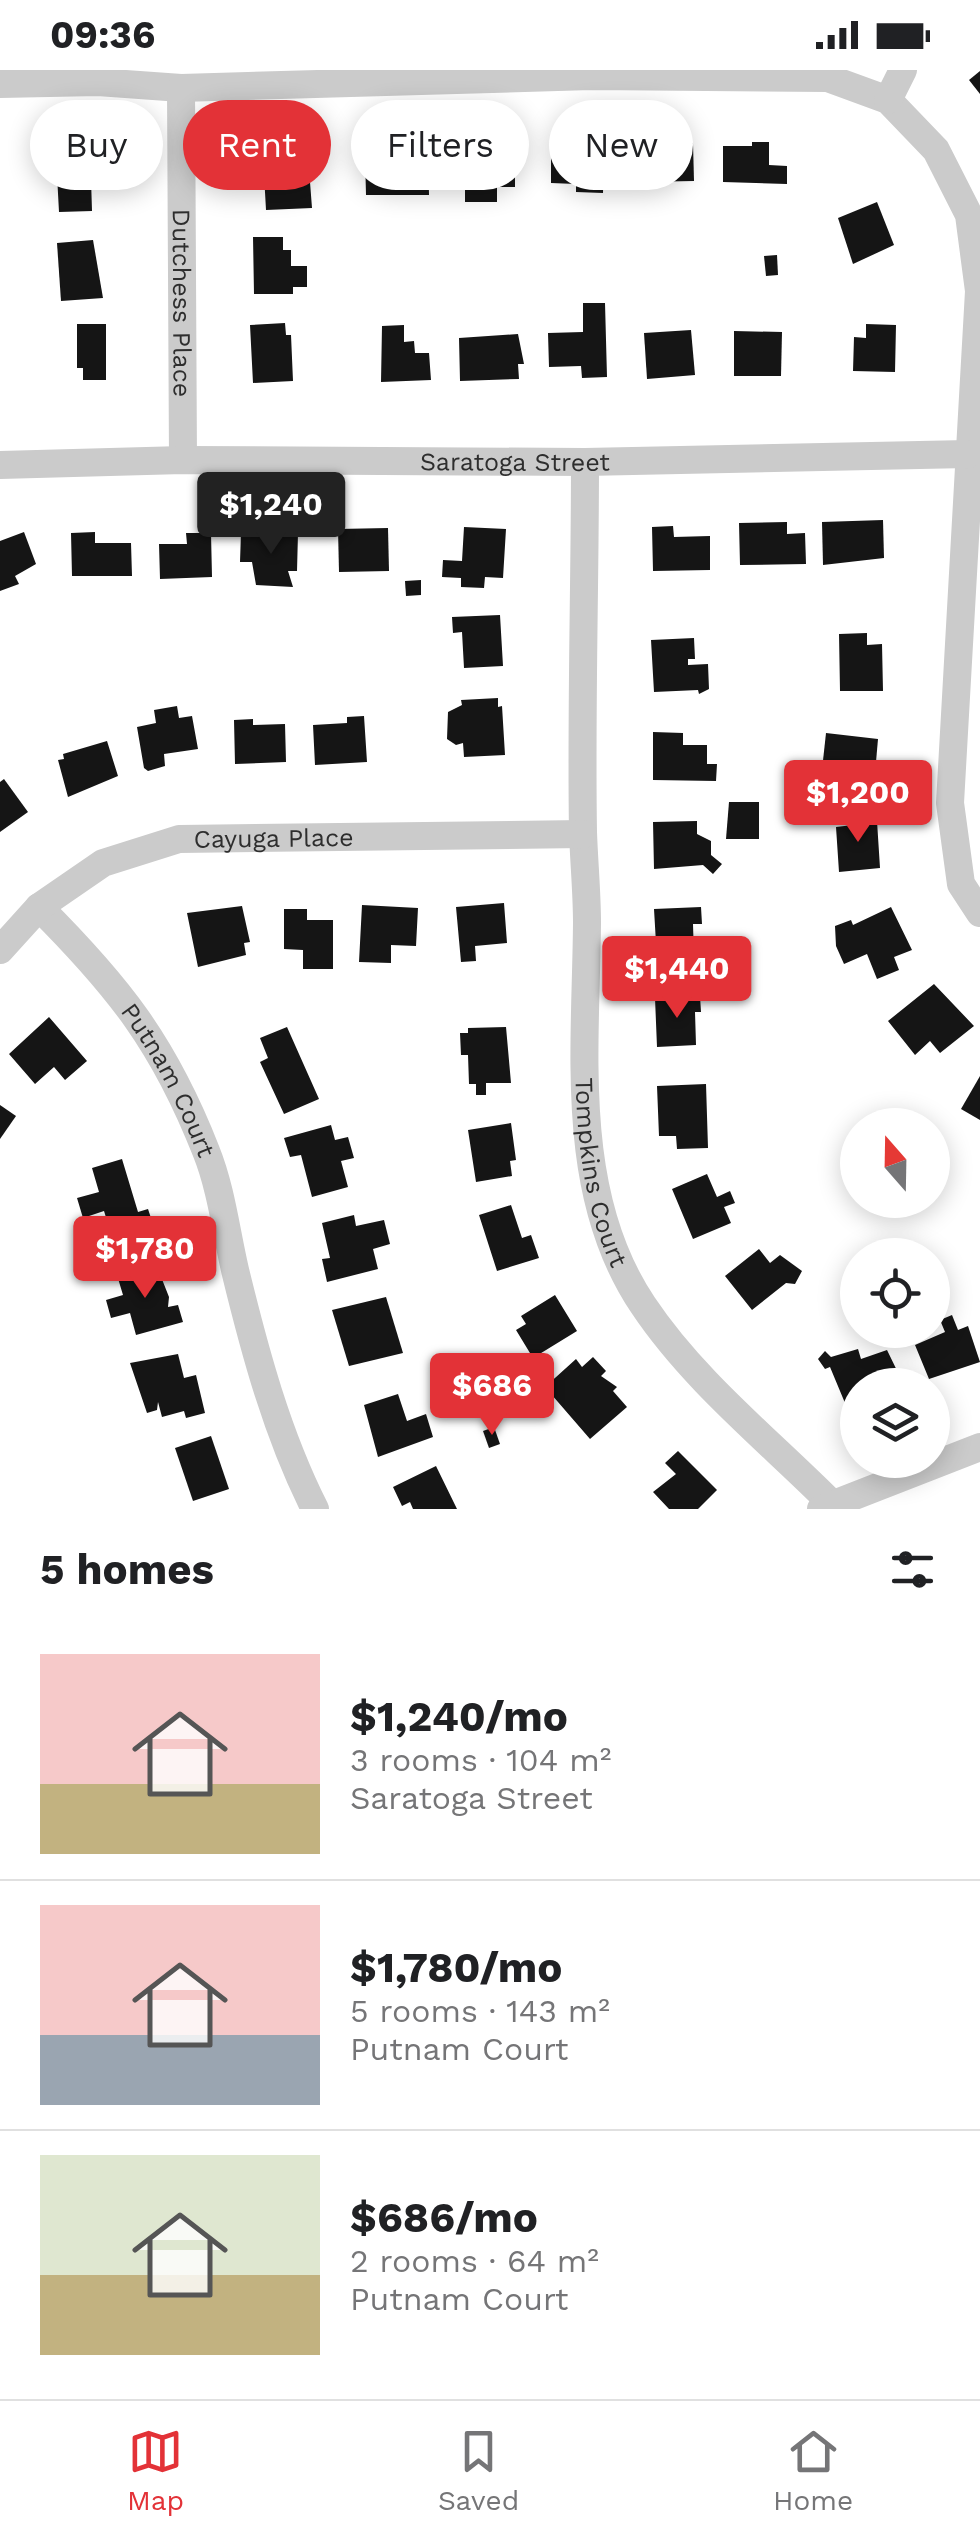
<!DOCTYPE html>
<meta charset="utf-8">
<style>
:root{--surface:#fff;--page:#f2f2f2;--text:#202124;--muted:#757577;--line:#e0e0e0;--accent:#e33237}
body{margin:0;font-family:"Work Sans",sans-serif;background:var(--page);color:var(--text);height:100vh;display:flex;flex-direction:column;font-size:38px;white-space:nowrap}
*{box-sizing:border-box;margin:0}
p{font-size:32px;color:var(--muted)}
.icon{flex:none;width:55px;height:55px;fill:none;stroke:currentColor;stroke-width:2;stroke-linecap:round;stroke-linejoin:round}
.map{position:relative;height:1439px;overflow:hidden}
.drawer{display:flex;flex-direction:column;background:var(--surface);flex:1}
.drawer>*{flex:none}
.top-card{position:absolute;left:30px;top:30px;width:920px;height:90px;display:flex;gap:20px}
.needle{width:65px;rotate:340deg}
.controls{position:absolute;left:840px;top:1038px;display:grid;gap:20px}
.controls a{display:grid;place-items:center;width:110px;height:110px;border-radius:50%;background:var(--surface);box-shadow:0 5px 25px #0003;font-size:50px}
.price{position:absolute;translate:-50% -85px;padding:0 22px;border-radius:10px;background:var(--accent);color:#fff;font-size:32px;line-height:65px;filter:drop-shadow(0 2px 5px #0008)}
.price::after{content:'';position:absolute;left:50%;top:60px;width:30px;height:22px;margin-left:-15px;background:inherit;clip-path:polygon(0 0,100% 0,50% 100%)}
.price.on{background:#222;color:#fff}
ul{padding:0;list-style:none}
li{display:flex;align-items:center;gap:30px;height:250px;padding:0 40px}
li+li{border-top:2px solid var(--line)}
li span{display:grid;place-items:center;flex:none;width:280px;height:200px;border-radius:0px;color:#555}
li>.icon{margin-inline-start:auto}
span .icon{width:120px;height:120px;fill:#fffc;stroke-width:1}
li b{font-size:42px}
h2{display:flex;justify-content:space-between;align-items:center;height:120px;padding:0 40px;font-size:42px}
.tag{padding:0 35px;border-radius:45px;background:var(--surface);box-shadow:0 5px 25px #0003;font-size:35px;line-height:90px}
.tag.on{background:var(--accent);color:#fff}
.status{display:flex;justify-content:space-between;align-items:center;height:70px;padding:0 50px;background:var(--surface);direction:ltr}
.status svg{height:28px;fill:currentColor}
.dock{display:flex;justify-content:space-around;align-items:center;height:140px;border-top:2px solid var(--line);background:var(--surface);font-size:28px;color:var(--muted)}
.dock a{display:grid;justify-items:center;gap:5px}
.dock .on{color:var(--accent)}
.map>svg:first-child{display:block}
.building{fill:#151515}
.lines{fill:none;stroke-linecap:round;stroke-linejoin:round}
.street{stroke:#cbcbcb;stroke-width:28}
.labels{text-anchor:middle;stroke-width:10;stroke-linejoin:round;paint-order:stroke}
.street-label{font-size:25px;fill:#2e2e2e;stroke:#fff}
</style>
<div class="status"><b>09:36</b><svg viewBox="0 0 49 12"><path d="M0 12V9h3v3zM5 12V6h3v6zM10 12V3h3v9zM15 12V0h3v12zM26 1h20v11H26zM47 4h2v5h-2z"/></svg></div>
<div class="map">
<svg width="980" height="1439" viewBox="0 0 980 1439">
<rect width="100%" height="100%" fill="#fff"/>
<!-- building -->
<g class="building">
<path d="M980 1V24L969 10Z"/>
<path d="M752 72H769V95L787 96V114L723 112V76H752Z"/>
<path d="M693 73 694 111 639 112 638 75Z"/>
<path d="M551 74 604 76 603 123 576 122V114L551 113Z"/>
<path d="M515 75V117H497V132H465V80Z"/>
<path d="M408 77H428L429 125H366L365 85H408Z"/>
<path d="M294 80 299 112H310L312 138 266 140 264 104 252 105 251 82Z"/>
<path d="M102 84 103 109H91L92 141 59 142 56 86Z"/>
<path d="M877 132 894 175 853 194 838 148Z"/>
<path d="M253 167H283V180H291V196H307V217H293V224H254Z"/>
<path d="M93 170 103 228 61 231 57 173Z"/>
<path d="M777 185 778 205 766 206 764 186Z"/>
<path d="M583 233H605L607 307 582 308 581 296 549 297 548 263 583 262Z"/>
<path d="M285 253 286 265H291L293 311 253 313 250 255Z"/>
<path d="M77 254H106V310H83V298H77Z"/>
<path d="M866 254 896 255 895 302 853 301 854 267 866 268Z"/>
<path d="M404 255V272L414 271 415 283H429L431 310 381 312 382 256Z"/>
<path d="M691 260 695 305 647 309 644 263Z"/>
<path d="M734 261 782 262 781 306H734Z"/>
<path d="M518 264 524 294H518L519 309 460 311 459 268Z"/>
<path d="M883 450 884 488 823 495 822 452Z"/>
<path d="M787 452V464L805 463 806 494 740 495 739 453Z"/>
<path d="M673 456 674 467 710 466V500L653 501 652 457Z"/>
<path d="M464 457 506 459 503 508 485 507 484 518 461 517V508L442 507 443 490 462 491Z"/>
<path d="M388 458 389 501 339 502 338 459Z"/>
<path d="M24 462 36 494 15 506 19 514 0 521V471Z"/>
<path d="M95 462V473H131L132 506H72L71 463Z"/>
<path d="M241 462 298 463 297 501H288L293 517 256 515 252 492H240Z"/>
<path d="M186 463H211L212 507 160 509 159 474H187Z"/>
<path d="M421 510V525L406 526 405 511Z"/>
<path d="M500 545 503 596 464 598 462 562 453 563 452 547Z"/>
<path d="M867 563V575L882 574 883 621H840L839 564Z"/>
<path d="M694 568 695 589H688V595L708 594 709 619 699 624 698 620 654 622 651 570Z"/>
<path d="M498 628V637L502 636 505 685 464 687 463 673 456 675 447 669 448 642 462 635 461 630Z"/>
<path d="M177 636 179 648 192 646 198 679 164 684 165 696 148 701 144 698 137 657 156 653 154 640Z"/>
<path d="M364 646 367 692 315 695 313 655 347 653V647Z"/>
<path d="M253 649V655L285 654 286 692 235 694 234 650Z"/>
<path d="M653 662 683 663V675H707V694H717L716 711 653 710Z"/>
<path d="M826 663 878 669 874 715 821 709Z"/>
<path d="M107 671 118 706 68 727 58 690 64 689 63 684Z"/>
<path d="M4 709 28 742 0 762V712Z"/>
<path d="M729 732H759V769H726Z"/>
<path d="M871 743 872 752 877 751 880 798 839 802 836 757 853 755 852 746Z"/>
<path d="M697 751V764L711 771V785L722 794 713 804 703 795 654 799 653 752Z"/>
<path d="M504 833 507 873 475 876 476 891 461 892 456 837Z"/>
<path d="M362 835 418 838 416 876 391 875V893L359 892Z"/>
<path d="M242 836 250 872 244 873 246 885 198 897 187 843Z"/>
<path d="M701 837 702 854H693L694 888 657 890 654 839Z"/>
<path d="M891 837 912 880 894 887 899 900 877 909 867 884 844 894 836 876 835 856 851 850 853 855Z"/>
<path d="M284 839H307V850H333V899H303V880L284 879Z"/>
<path d="M934 914 974 956 940 983 930 971 915 985 888 951Z"/>
<path d="M700 926 701 942H695L696 975 657 977 655 928Z"/>
<path d="M49 947 87 991 65 1010 54 997 35 1014 9 984Z"/>
<path d="M287 957 319 1029 284 1044 260 992 268 988 260 968Z"/>
<path d="M506 957 511 1013H486V1025H476V1014H469L468 985H461L460 963H468V958Z"/>
<path d="M980 1006V1050L961 1039Z"/>
<path d="M706 1014 708 1078 677 1079 676 1066H659L657 1016Z"/>
<path d="M0 1035 16 1046 0 1069Z"/>
<path d="M511 1053 516 1090 510 1091 512 1106 476 1112 468 1060Z"/>
<path d="M331 1055 335 1070 348 1067 354 1088 341 1091 348 1117 312 1127 301 1085 290 1087 284 1068Z"/>
<path d="M122 1089 138 1142 148 1139 155 1160 114 1173 104 1141 83 1148 77 1128 99 1122 92 1098Z"/>
<path d="M707 1104 717 1127 730 1121 735 1133 724 1137 731 1153 693 1169 672 1119Z"/>
<path d="M511 1135 522 1168 531 1165 539 1188 497 1201 479 1145Z"/>
<path d="M354 1145 356 1156 384 1150 390 1174 373 1179 378 1199 327 1212 322 1189 330 1188 322 1153Z"/>
<path d="M759 1179 770 1193 780 1185 802 1201 795 1214 786 1213 752 1240 725 1206Z"/>
<path d="M156 1194 169 1227 168 1237 178 1235 183 1252 136 1265 130 1243 111 1248 106 1230 123 1225 117 1205Z"/>
<path d="M555 1225 577 1261 533 1288 516 1260 526 1254 521 1246Z"/>
<path d="M386 1227 403 1283 349 1296 332 1240Z"/>
<path d="M952 1245 958 1260 968 1256 980 1292 929 1309 915 1275 945 1262 940 1250Z"/>
<path d="M858 1279 861 1289 887 1280 904 1315H858V1341L850 1345 830 1297 825 1299 818 1289 825 1281 831 1287Z"/>
<path d="M178 1284 184 1308 196 1305 205 1343 186 1348 184 1341 162 1347 158 1332 157 1340 147 1343 130 1293Z"/>
<path d="M593 1287 606 1301 601 1306 617 1317 613 1321 627 1337 590 1369 545 1317 576 1289 582 1297Z"/>
<path d="M398 1324 407 1351 426 1344 433 1367 378 1387 364 1335Z"/>
<path d="M494 1357 500 1374 489 1378 483 1361Z"/>
<path d="M211 1366 229 1419 193 1431 175 1378Z"/>
<path d="M678 1381 717 1420 698 1439H669L653 1422 676 1404 665 1393Z"/>
<path d="M436 1396 457 1439H413L410 1432 402 1436 393 1417Z"/>
</g>
<g class="lines">
<!-- street -->
<g class="street">
<path d="M0 14 98 12 181 18 591 6 828 8 888 30 936 80 969 145 979 221 950 733 961 814 980 843"/>
<path id="s1" d="M181 18 183 390"/>
<path d="M888 30 903 0"/>
<path id="s2" d="M585 392C585 515 581 639 583 762 584 792 587 823 587 853 586 979 568 1124 643 1235 693 1310 767 1369 830 1432"/>
<path id="s3" d="M0 395 183 390 585 392 968 384"/>
<path id="s4" d="M39 837C119 917 164 974 206 1081 221 1118 226 1161 235 1200 255 1282 277 1364 315 1439"/>
<path id="s5" d="M0 880 39 837 103 793 179 769 583 764"/>
<path d="M821 1439 980 1377"/>
</g>
</g>
<g class="labels">
<!-- street labels -->
<g class="street-label">
<text dy="9" stroke="none"><textPath href="#s1" startOffset="215">Dutchess Place</textPath></text>
<text dy="9" stroke="none"><textPath href="#s3" startOffset="515">Saratoga Street</textPath></text>
<text dy="9" stroke="none"><textPath href="#s5" startOffset="310">Cayuga Place</textPath></text>
<text dy="9" stroke="none"><textPath href="#s4" startOffset="218">Putnam Court</textPath></text>
<text dy="9" stroke="none"><textPath href="#s2" startOffset="712">Tompkins Court</textPath></text>
</g>
</g>
</svg>
<div class="controls">
<a><svg class="needle" viewBox="-14 -14 28 28"><path d="M0-13l5 13h-10z" fill="#e53935"/><path d="M0 13l5-13h-10z" fill="#757577"/></svg></a>
<a><svg class="icon" aria-label="locate" viewBox="0 0 24 24"><circle cx="12" cy="12" r="6"/><path d="M12 2v4M12 18v4M2 12h4M18 12h4"/></svg></a>
<a><svg class="icon" aria-label="layers" viewBox="0 0 24 24"><path d="M12 4l9 5-9 5-9-5zM3 14l9 5 9-5"/></svg></a>
</div>
<b class="price on" style="left:271px;top:487px">$1,240</b>
<b class="price" style="left:858px;top:775px">$1,200</b>
<b class="price" style="left:677px;top:951px">$1,440</b>
<b class="price" style="left:145px;top:1231px">$1,780</b>
<b class="price" style="left:492px;top:1368px">$686</b>
<div class="top-card">
<a class="tag">Buy</a>
<a class="tag on">Rent</a>
<a class="tag">Filters</a>
<a class="tag">New</a>
</div>
</div>
<section class="drawer">
<h2>5 homes<svg class="icon" aria-label="filters" viewBox="0 0 24 24"><path d="M4 7h16M4 17h16"/><circle cx="9" cy="7" r="2"/><circle cx="15" cy="17" r="2"/></svg></h2>
<ul>
<li><span style="background:linear-gradient(#f6c9c9 65%,#c2b280 0)"><svg class="icon" aria-label="home" viewBox="0 0 24 24"><path d="M3 11l9-7 9 7M6 9v11h12V9"/></svg></span><div><b>$1,240/mo</b><p>3 rooms · 104 m²</p><p>Saratoga Street</p></div></li>
<li><span style="background:linear-gradient(#f6c9c9 65%,#9aa5b1 0)"><svg class="icon" aria-label="home" viewBox="0 0 24 24"><path d="M3 11l9-7 9 7M6 9v11h12V9"/></svg></span><div><b>$1,780/mo</b><p>5 rooms · 143 m²</p><p>Putnam Court</p></div></li>
<li><span style="background:linear-gradient(#dfe7d0 60%,#c2b280 0)"><svg class="icon" aria-label="home" viewBox="0 0 24 24"><path d="M3 11l9-7 9 7M6 9v11h12V9"/></svg></span><div><b>$686/mo</b><p>2 rooms · 64 m²</p><p>Putnam Court</p></div></li>
</ul>
</section>
<nav class="dock">
<a class="on"><svg class="icon" aria-label="map" viewBox="0 0 24 24"><path d="M3 6l6-2 6 2 6-2v14l-6 2-6-2-6 2zM9 4v14M15 6v14"/></svg>Map</a>
<a><svg class="icon" aria-label="saved" viewBox="0 0 24 24"><path d="M7 4h10v16l-5-4-5 4z"/></svg>Saved</a>
<a><svg class="icon" aria-label="home" viewBox="0 0 24 24"><path d="M3 11l9-7 9 7M6 9v11h12V9"/></svg>Home</a>
</nav>
